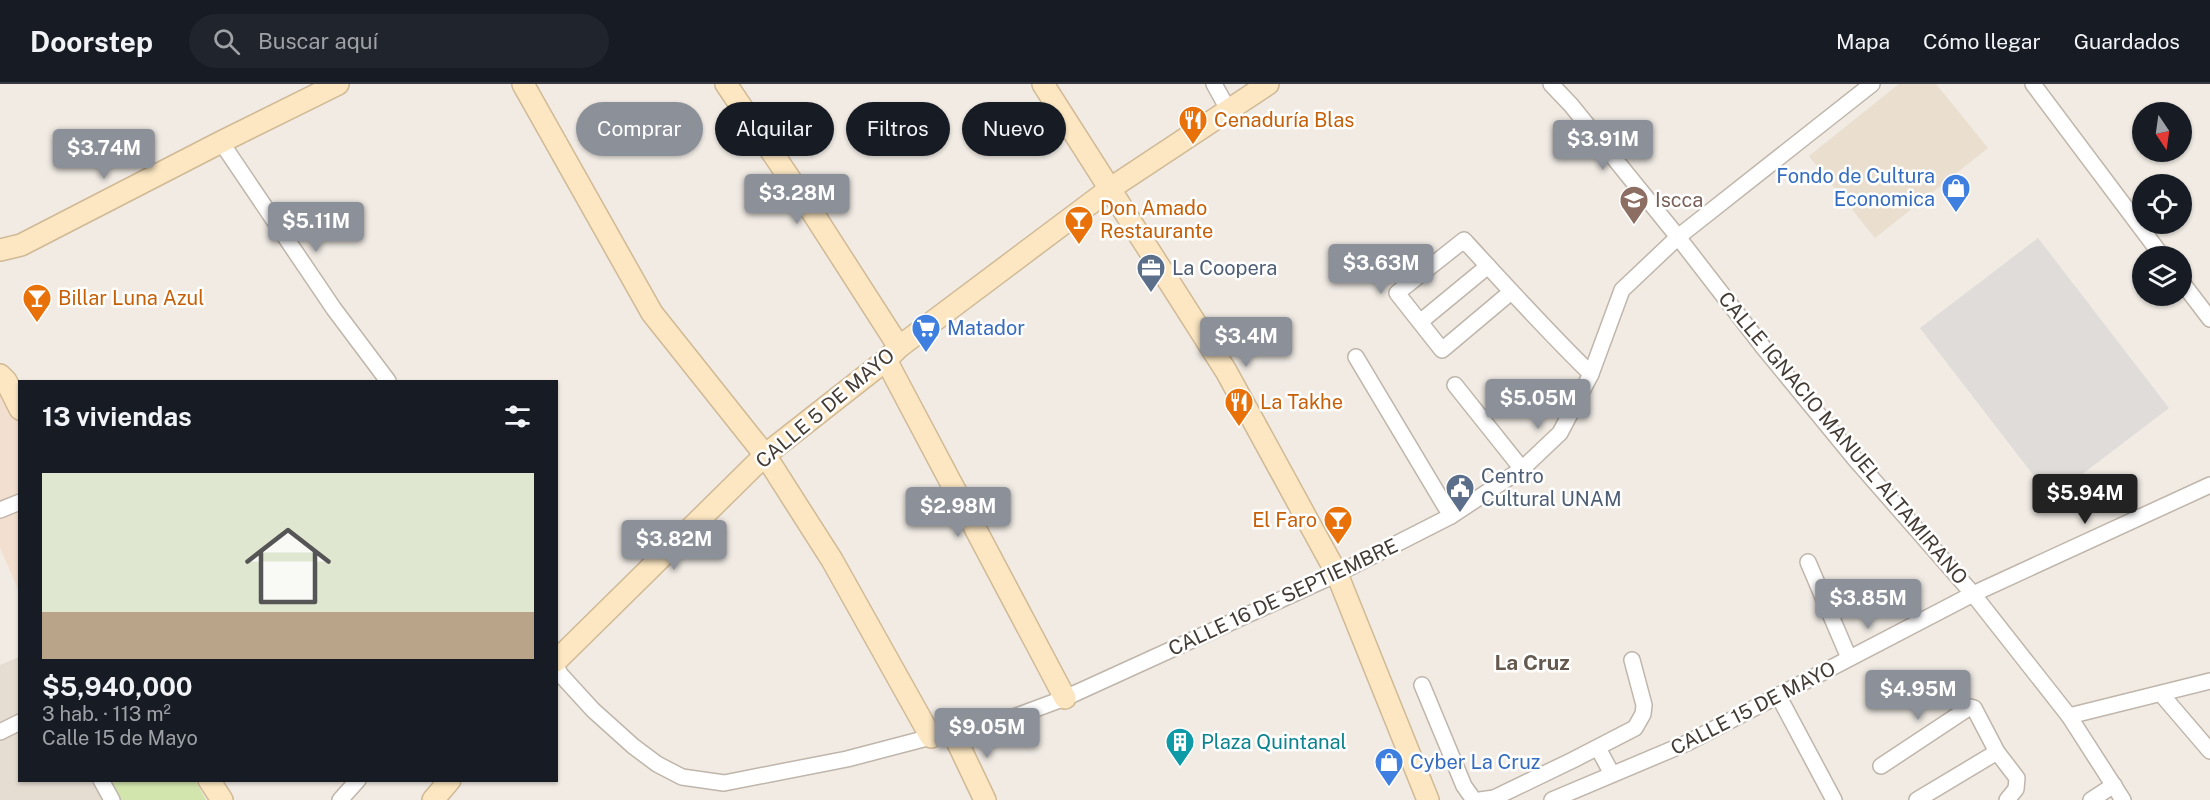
<!DOCTYPE html>
<html lang="es">
<meta charset="utf-8">
<style>
:root{--surface:#171b24;--page:#20242c;--text:#f1f3f6;--muted:#9ea1a6;--line:#363941;--accent:#8c9099}
body{margin:0;font-family:"Public Sans",sans-serif;background:var(--page);color:var(--text);height:100vh;display:flex;flex-direction:column;font-size:22px;white-space:nowrap}
*{box-sizing:border-box;margin:0}
p{font-size:20px;color:var(--muted)}
.icon{flex:none;width:33px;height:33px;fill:none;stroke:currentColor;stroke-width:2;stroke-linecap:round;stroke-linejoin:round}
.map{position:relative;flex:1;overflow:hidden}
.side{position:absolute;left:18px;top:296px;width:540px;height:402px;display:flex;flex-direction:column;background:var(--surface);border-radius:0px;box-shadow:0 2px 4px #0004}
.side>*{flex:none}
.guide{position:absolute;left:576px;top:18px;width:570px;height:54px;display:flex;gap:12px}
.needle{width:39px;rotate:167deg}
.fabs{position:absolute;left:2132px;top:18px;display:grid;gap:12px}
.fabs a{display:grid;place-items:center;width:60px;height:60px;border-radius:50%;background:var(--surface);box-shadow:0 2px 4px #0004;font-size:30px}
.price{position:absolute;translate:-50% -51px;padding:0 14px;border-radius:6px;background:var(--accent);color:#fff;font-size:20px;line-height:39px;filter:drop-shadow(0 2px 3px #0008)}
.price::after{content:'';position:absolute;left:50%;top:36px;width:18px;height:14px;margin-left:-9px;background:inherit;clip-path:polygon(0 0,100% 0,50% 100%)}
.price.selected{background:#222;color:#fff}
ul{padding:0;list-style:none}
li{display:grid;align-content:center;gap:12px;height:318px;padding:0 24px}
li span{display:grid;place-items:center;height:186px;border-radius:0px;color:#555}
li>.icon{margin-inline-start:auto}
span .icon{width:108px;height:108px;fill:#fffc;stroke-width:1}
li b{font-size:26px}
h2{display:flex;justify-content:space-between;align-items:center;height:72px;padding:0 24px;font-size:26px}
.pill{padding:0 21px;border-radius:27px;background:var(--surface);box-shadow:0 2px 4px #0004;font-size:21px;line-height:54px}
.pill.selected{background:var(--accent);color:#fff}
header{display:flex;align-items:center;gap:36px;box-sizing:border-box;height:84px;padding:0 30px;background:var(--surface);border-bottom:2px solid var(--line)}
header strong{font-size:28px}
nav{display:flex;gap:33px;margin-inline-start:auto;font-size:21px}
.search{width:420px;height:54px;background:var(--page);display:flex;align-items:center;gap:15px;box-sizing:border-box;padding:0 21px;border-radius:33px;color:var(--muted);font-size:22px}
.map>svg:first-child{display:block}
.residential{fill:#e5ddd2}
.commercial{fill:#f3dfcf}
.education{fill:#eadfce}
.green{fill:#d2e5ad}
.parking{fill:#dfdcd9}
.lines{fill:none;stroke-linecap:round;stroke-linejoin:round}
.street-casing{stroke:#bfb5aa;stroke-width:18}
.secondary-casing{stroke:#d0b995;stroke-width:24}
.street{stroke:#fff;stroke-width:15}
.secondary{stroke:#fce7c2;stroke-width:21}
.labels{text-anchor:middle;stroke-width:5;stroke-linejoin:round;paint-order:stroke}
.food-label{font-size:20px;fill:#c56008;stroke:#fff;text-anchor:start}
.shop-label{font-size:20px;fill:#366cbe;stroke:#fff;text-anchor:start}
.education-label{font-size:20px;fill:#785e54;stroke:#fff;text-anchor:start}
.service-label{font-size:20px;fill:#4e5e75;stroke:#fff;text-anchor:start}
.street-label{font-size:20px;fill:#433b34;stroke:#fff}
.culture-label{font-size:20px;fill:#0d838f;stroke:#fff;text-anchor:start}
.neighbourhood-label{font-size:21px;font-weight:bold;fill:#65584c;stroke:#fff}
</style>
<header>
<strong>Doorstep</strong>
<div class="search"><svg class="icon" aria-label="search" viewBox="0 0 24 24"><circle cx="10" cy="10" r="6"/><path d="M15 15l6 6"/></svg>Buscar aquí</div>
<nav><a>Mapa</a><a>Cómo llegar</a><a>Guardados</a></nav>
</header>
<div class="map">
<svg width="2210" height="716" viewBox="0 0 2210 716">
<rect width="100%" height="100%" fill="#f1ebe4"/>
<!-- residential -->
<path class="residential" d="M19 573 20 696H101L112 716H0V581Z"/>
<!-- commercial -->
<path class="commercial" d="M0 291 19 325V507L0 464Z"/>
<!-- education -->
<path class="education" d="M1899 0H1936L1988 64 1875 154 1809 72Z"/>
<!-- green -->
<path class="green" d="M101 696H195L206 716H112Z"/>
<!-- parking -->
<path class="parking" d="M2038 154 2169 324 2051 414 1920 244Z"/>
<g class="lines">
<!-- street casing -->
<g class="street-casing">
<g id="street">
<path d="M1214 0 1229 27"/>
<path d="M1551 0 1571 21 1678 153 1763 263 1855 375 1973 510 2069 632 2123 716"/>
<path d="M2033 0 2162 172"/>
<path d="M221 58 334 225 388 297"/>
<path d="M2181 197 2210 235"/>
<path d="M1511 208 1442 266 1397 209 1464 156C1506 202 1547 247 1591 290"/>
<path d="M1420 238 1488 182"/>
<path d="M1356 273 1451 432"/>
<path d="M1455 301 1522 385"/>
<path d="M0 426 20 418"/>
<path d="M1808 478 1849 574"/>
<path d="M556 583 561 591 593 626 633 662 657 680 682 693 724 699 847 675 931 653 954 651 1003 637 1065 614 1337 490 1451 432 1522 385 1560 349 1591 290 1622 206 1678 153 1872 0"/>
<path d="M1422 601 1464 702 1474 716"/>
<path d="M1778 611 1834 716"/>
<path d="M2162 611 2210 667"/>
<path d="M2069 632 2210 597"/>
<path d="M0 648 20 638"/>
<path d="M1598 664 1612 690"/>
<path d="M1881 682 1970 623 1974 624 1997 668 2017 694 2016 705 2007 716"/>
<path d="M101 696 112 716"/>
<path d="M340 716 358 696"/>
<path d="M1480 716 1494 714 1573 676 1635 644 1643 630 1644 621 1632 576"/>
<path d="M1552 716 1687 659 1973 510 2210 401"/>
<path d="M1917 716 1997 668"/>
<path d="M2091 716 2114 701"/>
</g>
</g>
<!-- secondary casing -->
<g class="secondary-casing">
<g id="secondary">
<path d="M523 0 652 229 765 371 832 476 931 653"/>
<path d="M726 0 811 126 899 263"/>
<path d="M1043 0 1226 287 1337 490 1428 716"/>
<path d="M0 166 21 161 221 58 338 0"/>
<path d="M886 276 1065 614"/>
<path d="M0 291 6 297 20 325"/>
<path d="M556 577 765 371 886 276 899 263 1111 104 1268 0"/>
<path d="M954 651 985 716"/>
<path d="M209 696 222 716"/>
<path d="M433 716 450 696"/>
</g>
</g>
<!-- street -->
<use href="#street" class="street"/>
<!-- secondary -->
<use href="#secondary" class="secondary"/>
</g>
<!-- icons -->
<defs>
<g id="restaurant-pin" transform="scale(1.5)"><path d="M0 17L-7.5 6A9.5 9.5 0 1 1 7.5 6Z" fill="#e8710a" stroke="#fff"/><path d="M-5-6h1v4h1v-4h1v4h1v-4h1v5L-1.5 .5V6h-2V.5L-5-1ZM5-6V6H3V1.5H1.5Q1.5-4 5-6Z" fill="#fff"/></g>
<g id="shop-pin" transform="scale(1.5)"><path d="M0 17L-7.5 6A9.5 9.5 0 1 1 7.5 6Z" fill="#3f7fe0" stroke="#fff"/><path d="M-5-2.5h2.3a2.7 3.5 0 0 1 5.4 0H5L5.5 6h-11ZM-1.5-2.5h3a1.5 2.3 0 0 0-3 0Z" fill="#fff"/></g>
<g id="university-pin" transform="scale(1.5)"><path d="M0 17L-7.5 6A9.5 9.5 0 1 1 7.5 6Z" fill="#8d6e63" stroke="#fff"/><path d="M0-5L7-2L0 1L-7-2ZM-4 1L0 2.5L4 1V4Q0 6-4 4Z" fill="#fff"/></g>
<g id="bar-pin" transform="scale(1.5)"><path d="M0 17L-7.5 6A9.5 9.5 0 1 1 7.5 6Z" fill="#e8710a" stroke="#fff"/><path d="M-6-5H6L.8 .8V4.5H3.5V6h-7V4.5H-.8V.8Z" fill="#fff"/></g>
<g id="office-pin" transform="scale(1.5)"><path d="M0 17L-7.5 6A9.5 9.5 0 1 1 7.5 6Z" fill="#5c6f8a" stroke="#fff"/><path d="M-6-3h4V-5.5h4V-3h4V5H-6ZM-1-4.5V-3h2v-1.5ZM-6 0V1H6V0Z" fill="#fff"/></g>
<g id="supermarket-pin" transform="scale(1.5)"><path d="M0 17L-7.5 6A9.5 9.5 0 1 1 7.5 6Z" fill="#3f7fe0" stroke="#fff"/><path d="M-6-5.5h2.5l.6 2H6L4.5 2H-2.5L-4.4-4H-6ZM-1.5 3.2a1.3 1.3 0 1 0 .1 0ZM3 3.2a1.3 1.3 0 1 0 .1 0Z" fill="#fff"/></g>
<g id="civic-pin" transform="scale(1.5)"><path d="M0 17L-7.5 6A9.5 9.5 0 1 1 7.5 6Z" fill="#5c6f8a" stroke="#fff"/><path d="M-.6-6.5H3V-4.5H.6V-3L4-1V1h2V6H-6V1h2V-1L-.6-3ZM-1.2 2.5V6h2.4V2.5Z" fill="#fff"/></g>
<g id="building-pin" transform="scale(1.5)"><path d="M0 17L-7.5 6A9.5 9.5 0 1 1 7.5 6Z" fill="#0f9aa8" stroke="#fff"/><path d="M-4-6H4V6H1V3H-1V6H-4ZM-2.5-4.3h1.7v1.8h-1.7ZM.8-4.3h1.7v1.8H.8ZM-2.5-1h1.7V.8h-1.7ZM.8-1h1.7V.8H.8Z" fill="#fff"/></g>
</defs>
<g fill-rule="evenodd">
<use href="#restaurant-pin" x="1193" y="36"/>
<use href="#shop-pin" x="1956" y="104"/>
<use href="#university-pin" x="1634" y="116"/>
<use href="#bar-pin" x="1079" y="136"/>
<use href="#office-pin" x="1151" y="184"/>
<use href="#bar-pin" x="37" y="214"/>
<use href="#supermarket-pin" x="926" y="244"/>
<use href="#restaurant-pin" x="1239" y="318"/>
<use href="#civic-pin" x="1460" y="404"/>
<use href="#bar-pin" x="1338" y="436"/>
<use href="#building-pin" x="1180" y="658"/>
<use href="#shop-pin" x="1389" y="678"/>
</g>
<g class="labels">
<!-- food labels -->
<g class="food-label">
<text x="1214" y="43">Cenaduría Blas</text>
<text x="1100" y="131">Don Amado<tspan x="1100" dy="23">Restaurante</tspan></text>
<text x="58" y="221">Billar Luna Azul</text>
<text x="1260" y="325">La Takhe</text>
<text x="1317" y="443" text-anchor="end">El Faro</text>
</g>
<!-- shop labels -->
<g class="shop-label">
<text x="1935" y="99" text-anchor="end">Fondo de Cultura<tspan x="1935" dy="23">Economica</tspan></text>
<text x="947" y="251">Matador</text>
<text x="1410" y="685">Cyber La Cruz</text>
</g>
<!-- education labels -->
<g class="education-label">
<text x="1655" y="123">Iscca</text>
</g>
<!-- service labels -->
<g class="service-label">
<text x="1172" y="191">La Coopera</text>
<text x="1481" y="399">Centro<tspan x="1481" dy="23">Cultural UNAM</tspan></text>
</g>
<!-- street labels -->
<g class="street-label">
<text transform="translate(825 324) rotate(-40)" y="7">CALLE 5 DE MAYO</text>
<text transform="translate(1843 354) rotate(50)" y="7">CALLE IGNACIO MANUEL ALTAMIRANO</text>
<text transform="translate(1283 513) rotate(-25)" y="7">CALLE 16 DE SEPTIEMBRE</text>
<text transform="translate(1753 624) rotate(-27)" y="7">CALLE 15 DE MAYO</text>
</g>
<!-- culture labels -->
<g class="culture-label">
<text x="1201" y="665">Plaza Quintanal</text>
</g>
<!-- neighbourhood labels -->
<g class="neighbourhood-label">
<text x="1532" y="586">La Cruz</text>
</g>
</g>
</svg>
<div class="fabs">
<a><svg class="needle" viewBox="-14 -14 28 28"><path d="M0-13l5 13h-10z" fill="#e53935"/><path d="M0 13l5-13h-10z" fill="#9ea1a6"/></svg></a>
<a><svg class="icon" aria-label="locate" viewBox="0 0 24 24"><circle cx="12" cy="12" r="6"/><path d="M12 2v4M12 18v4M2 12h4M18 12h4"/></svg></a>
<a><svg class="icon" aria-label="layers" viewBox="0 0 24 24"><path d="M12 4l9 5-9 5-9-5zM3 14l9 5 9-5"/></svg></a>
</div>
<b class="price" style="left:1603px;top:87px">$3.91M</b>
<b class="price" style="left:104px;top:96px">$3.74M</b>
<b class="price" style="left:797px;top:141px">$3.28M</b>
<b class="price" style="left:316px;top:169px">$5.11M</b>
<b class="price" style="left:1381px;top:211px">$3.63M</b>
<b class="price" style="left:1246px;top:284px">$3.4M</b>
<b class="price" style="left:1538px;top:346px">$5.05M</b>
<b class="price selected" style="left:2085px;top:441px">$5.94M</b>
<b class="price" style="left:958px;top:454px">$2.98M</b>
<b class="price" style="left:674px;top:487px">$3.82M</b>
<b class="price" style="left:1868px;top:546px">$3.85M</b>
<b class="price" style="left:1918px;top:637px">$4.95M</b>
<b class="price" style="left:987px;top:675px">$9.05M</b>
<div class="guide">
<a class="pill selected">Comprar</a>
<a class="pill">Alquilar</a>
<a class="pill">Filtros</a>
<a class="pill">Nuevo</a>
</div>
<section class="side">
<h2>13 viviendas<svg class="icon" aria-label="filters" viewBox="0 0 24 24"><path d="M4 7h16M4 17h16"/><circle cx="9" cy="7" r="2"/><circle cx="15" cy="17" r="2"/></svg></h2>
<ul>
<li><span style="background:linear-gradient(#dfe7d0 75%,#b9a48a 0)"><svg class="icon" aria-label="home" viewBox="0 0 24 24"><path d="M3 11l9-7 9 7M6 9v11h12V9"/></svg></span><div><b>$5,940,000</b><p>3 hab. · 113 m²</p><p>Calle 15 de Mayo</p></div></li>
</ul>
</section>
</div>
